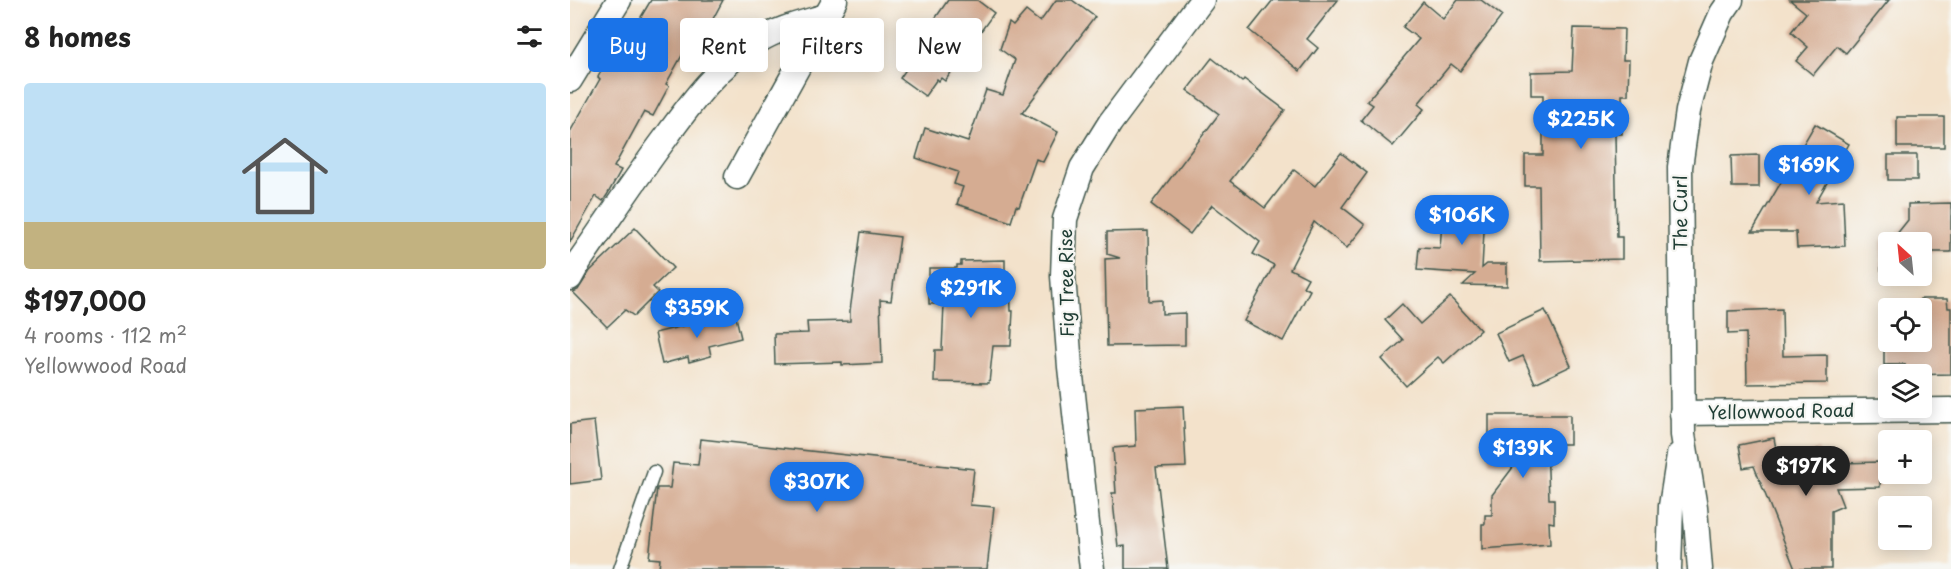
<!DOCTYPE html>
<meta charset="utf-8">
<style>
:root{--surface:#fff;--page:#f2f2f2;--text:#222;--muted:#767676;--line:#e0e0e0;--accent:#1a73e8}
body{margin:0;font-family:"Playpen Sans",sans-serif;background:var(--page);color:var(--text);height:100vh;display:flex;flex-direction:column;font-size:22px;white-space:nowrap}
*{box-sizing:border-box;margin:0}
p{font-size:20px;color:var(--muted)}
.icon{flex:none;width:33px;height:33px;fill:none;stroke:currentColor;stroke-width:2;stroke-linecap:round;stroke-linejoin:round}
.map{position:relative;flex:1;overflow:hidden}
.side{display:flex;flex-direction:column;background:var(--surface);width:570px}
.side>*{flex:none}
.guide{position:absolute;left:18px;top:18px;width:570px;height:54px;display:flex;gap:12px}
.needle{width:39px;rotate:333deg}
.fabs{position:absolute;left:1308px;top:232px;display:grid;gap:12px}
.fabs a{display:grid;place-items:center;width:54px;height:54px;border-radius:6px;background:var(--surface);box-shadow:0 3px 15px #0003;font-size:30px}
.price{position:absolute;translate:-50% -51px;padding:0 14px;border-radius:21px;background:var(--accent);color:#fff;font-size:20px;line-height:39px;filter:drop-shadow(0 2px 3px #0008)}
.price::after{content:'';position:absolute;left:50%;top:36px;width:18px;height:14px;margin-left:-9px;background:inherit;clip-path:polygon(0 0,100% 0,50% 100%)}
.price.current{background:#222;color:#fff}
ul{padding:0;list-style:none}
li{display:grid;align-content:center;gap:12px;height:318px;padding:0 24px}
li+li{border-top:2px solid var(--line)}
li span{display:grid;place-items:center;height:186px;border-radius:6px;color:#555}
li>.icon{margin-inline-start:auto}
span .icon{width:108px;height:108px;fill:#fffc;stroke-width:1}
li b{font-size:26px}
h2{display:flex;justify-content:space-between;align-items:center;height:72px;padding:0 24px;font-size:26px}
.chip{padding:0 21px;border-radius:6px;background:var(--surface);box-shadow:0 3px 15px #0003;font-size:21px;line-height:54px}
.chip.current{background:var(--accent);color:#fff}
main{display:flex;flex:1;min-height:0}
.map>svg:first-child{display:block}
.building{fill:#d5ac92}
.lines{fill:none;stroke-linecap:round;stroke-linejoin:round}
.service-casing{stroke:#3f564b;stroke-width:15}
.minor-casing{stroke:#3f564b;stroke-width:27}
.service{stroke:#fff;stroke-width:12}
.minor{stroke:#fff;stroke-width:24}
.labels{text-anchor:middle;stroke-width:4.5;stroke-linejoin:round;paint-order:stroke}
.street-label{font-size:18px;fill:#1f3d34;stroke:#f6f6f2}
</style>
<main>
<section class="side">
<h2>8 homes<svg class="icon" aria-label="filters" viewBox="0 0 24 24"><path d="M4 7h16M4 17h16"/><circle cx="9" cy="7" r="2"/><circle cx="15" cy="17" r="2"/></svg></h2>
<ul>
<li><span style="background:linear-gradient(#bfe0f5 75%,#c2b280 0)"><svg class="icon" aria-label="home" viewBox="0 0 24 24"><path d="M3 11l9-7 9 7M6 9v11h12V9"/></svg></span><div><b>$197,000</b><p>4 rooms · 112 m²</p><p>Yellowwood Road</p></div></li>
</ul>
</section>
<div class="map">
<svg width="1381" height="569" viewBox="0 0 1381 569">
<rect width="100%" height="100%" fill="#f6f6f2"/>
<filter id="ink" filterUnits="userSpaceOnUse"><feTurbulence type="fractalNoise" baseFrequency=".0167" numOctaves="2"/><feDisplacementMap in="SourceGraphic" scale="12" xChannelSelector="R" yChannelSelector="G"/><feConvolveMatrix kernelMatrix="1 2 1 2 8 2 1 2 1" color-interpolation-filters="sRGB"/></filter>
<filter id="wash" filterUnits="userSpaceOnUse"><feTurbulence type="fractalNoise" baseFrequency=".008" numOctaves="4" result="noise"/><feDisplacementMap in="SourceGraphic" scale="24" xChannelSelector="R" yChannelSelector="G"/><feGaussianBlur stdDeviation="1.35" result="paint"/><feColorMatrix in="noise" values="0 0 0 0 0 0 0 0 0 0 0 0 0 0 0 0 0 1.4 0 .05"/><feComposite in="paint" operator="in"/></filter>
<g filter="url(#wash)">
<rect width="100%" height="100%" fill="#f3e2cb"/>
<g id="blocks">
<!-- building -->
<g class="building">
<path d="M81 0H153L136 32 128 27 96 84 99 86 83 116 74 112 44 167 51 170 37 195 33 201 26 196 0 242V132L30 79 28 77 38 59 41 61 57 32 61 34Z"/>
<path d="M378 0H407L424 13 375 81 371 78 369 81 367 79 355 96 330 78 337 68 332 65 349 38 351 39Z"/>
<path d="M486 0H502L525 17 452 113 488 132 473 162 466 159 449 207 446 206 441 222 387 204 393 187 384 184 388 172 346 158 355 128 398 142 416 90 433 95 445 60 430 49 439 23 443 26 456 11 470 22Z"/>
<path d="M703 0H768L737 39 748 48 730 71 679 30Z"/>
<path d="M888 0H911L932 16 890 71 881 64 848 104 854 109 823 146 791 120 803 105 797 101 849 39 833 27 853 2 873 19Z"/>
<path d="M1220 0H1319L1276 53 1267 46 1243 75 1226 61 1238 47 1221 32 1236 13Z"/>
<path d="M1004 28 1054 29 1053 60H1059L1058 95H1052V134H1045L1047 237H1052V259L970 261 969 186H955V155H973V95H961V72L1002 71Z"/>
<path d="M642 58 672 82 674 79 715 110 660 181 695 208 724 170 745 186 771 153 797 173 772 207 795 225 777 248 744 222 720 269 738 278 733 287 740 290 713 341 674 321 704 265 683 254 690 242 642 205 620 234 581 204 649 114 617 90Z"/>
<rect x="1327" y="117" width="47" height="30"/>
<path d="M1245 124 1279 144 1246 202 1273 200 1275 246 1227 248 1226 232H1182Z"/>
<path d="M1189 155V187H1162L1161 156Z"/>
<rect x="1318" y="155" width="29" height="25"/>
<path d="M874 197 912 199 910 230 914 231 912 268 917 264H937V286L893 285 905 274 847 270 849 247 870 248Z"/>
<path d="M1381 203V252H1357V269H1352V243H1318V270H1311V240H1322L1338 220V204Z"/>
<path d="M65 228 103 268 83 287 88 292 64 316 55 310 37 327 3 292 8 290 20 271Z"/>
<path d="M578 231 579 301 592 300V314L615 313V345L537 346 535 259 550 258 537 254V232Z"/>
<path d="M291 232 330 237 321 301 310 300 312 363 272 365V362L205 364 204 334 238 333 237 322 280 321V311Z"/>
<path d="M435 260V281H440L441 311H443L441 346H423L419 383 364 382 365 350H372L374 304H359V268H387V265H391V261Z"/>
<path d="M880 297 910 330 874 363 868 357 836 386 812 359 833 340 815 320 832 304 850 324Z"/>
<path d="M1350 299H1377L1378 308H1381V374L1335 375V364L1314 365V335H1318V342H1352Z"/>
<path d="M1212 309 1213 356 1257 355V383L1177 384 1176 333 1158 334V311Z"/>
<path d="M975 310 1001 366 965 383 953 356 939 362 926 333Z"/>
<path d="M165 313 171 338 139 346 141 356 119 362 118 357 92 364 85 333Z"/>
<path d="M613 406 616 467 586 468 598 569H555V546L548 547 542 493H546L543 448 566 446 565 408Z"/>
<path d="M919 415H1000V444H977L979 499H984V523L979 522 980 544 912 549V524H915V515H922V495L947 462H919Z"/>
<path d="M24 421 31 480 0 484V424Z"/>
<path d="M1204 438 1209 465 1248 449 1252 461 1267 455 1271 463 1310 462V487L1266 488 1273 506 1261 511V569H1225L1184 466 1173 468 1169 445Z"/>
<path d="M131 439 404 469 400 505 424 507 417 569H89L90 559 79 558 87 488H100L103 463 128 465Z"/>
</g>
</g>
</g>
<g filter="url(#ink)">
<use href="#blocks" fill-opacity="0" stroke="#3f564b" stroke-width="1.5"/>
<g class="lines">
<!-- service casing -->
<g class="service-casing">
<path id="service" d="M50 569 84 472"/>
</g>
<!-- minor casing -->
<g class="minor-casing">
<g id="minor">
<path d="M0 80 49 0"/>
<path d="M167 177 265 0"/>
<path d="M0 278 10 260C38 220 65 179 94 140 121 103 148 65 188 41 209 28 233 23 256 16"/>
<path d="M1112 413 1381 410"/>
<path d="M522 569 500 367 493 276 495 219 512 168 540 123 632 0"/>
<path d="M1099 569 1101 506 1109 455"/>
<path d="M1130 569 1125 508 1113 435 1110 167 1118 111 1131 61 1152 13 1161 0"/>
</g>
</g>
<!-- service -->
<use href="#service" class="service"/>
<!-- minor -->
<use href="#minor" class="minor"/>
</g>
</g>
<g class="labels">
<!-- street labels -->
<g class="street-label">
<text transform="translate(1111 213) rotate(-90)" y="6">The Curl</text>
<text transform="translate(497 283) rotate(-91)" y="6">Fig Tree Rise</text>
<text transform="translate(1211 412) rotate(-1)" y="6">Yellowwood Road</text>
</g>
</g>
</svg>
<div class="fabs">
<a><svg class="needle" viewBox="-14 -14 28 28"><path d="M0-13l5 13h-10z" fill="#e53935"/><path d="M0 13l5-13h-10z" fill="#767676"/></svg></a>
<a><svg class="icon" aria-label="locate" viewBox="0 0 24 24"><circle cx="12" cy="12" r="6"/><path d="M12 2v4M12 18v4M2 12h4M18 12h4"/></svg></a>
<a><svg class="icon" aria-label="layers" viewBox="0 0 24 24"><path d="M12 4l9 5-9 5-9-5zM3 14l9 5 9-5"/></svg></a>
<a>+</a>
<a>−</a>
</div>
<b class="price" style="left:1011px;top:150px">$225K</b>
<b class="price" style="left:1239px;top:196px">$169K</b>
<b class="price" style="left:892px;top:246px">$106K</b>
<b class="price" style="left:401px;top:319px">$291K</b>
<b class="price" style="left:127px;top:339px">$359K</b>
<b class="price" style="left:953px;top:479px">$139K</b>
<b class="price current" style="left:1236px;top:497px">$197K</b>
<b class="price" style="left:247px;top:513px">$307K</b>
<div class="guide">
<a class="chip current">Buy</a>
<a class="chip">Rent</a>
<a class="chip">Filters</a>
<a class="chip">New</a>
</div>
</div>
</main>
